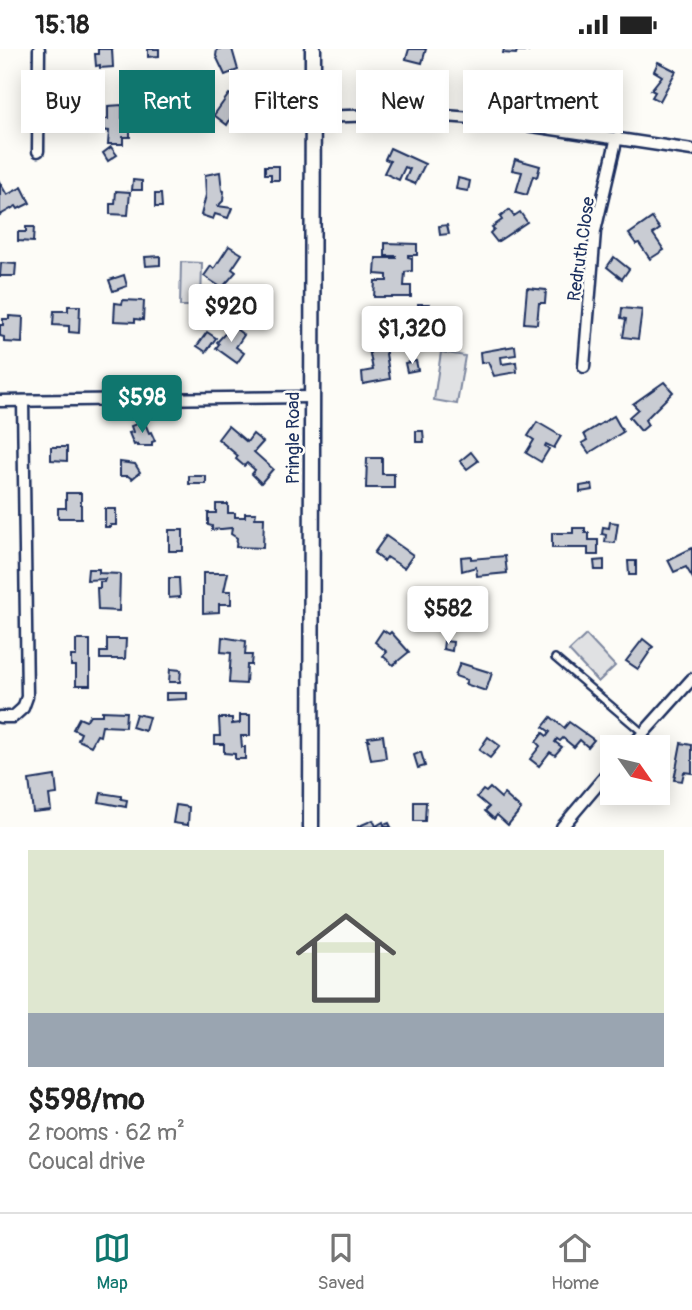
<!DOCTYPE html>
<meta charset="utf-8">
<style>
:root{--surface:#fff;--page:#f2f2f2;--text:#222;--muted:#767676;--line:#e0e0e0;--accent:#0f766e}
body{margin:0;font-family:Pangolin,sans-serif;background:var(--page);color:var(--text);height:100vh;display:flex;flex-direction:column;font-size:26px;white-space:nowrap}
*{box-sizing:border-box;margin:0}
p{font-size:23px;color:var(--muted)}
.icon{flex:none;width:38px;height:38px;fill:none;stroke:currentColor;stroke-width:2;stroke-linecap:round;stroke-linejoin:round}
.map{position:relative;height:778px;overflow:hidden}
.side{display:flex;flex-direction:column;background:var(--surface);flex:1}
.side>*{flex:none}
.guide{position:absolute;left:21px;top:21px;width:651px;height:63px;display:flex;gap:14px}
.needle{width:46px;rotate:124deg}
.buttons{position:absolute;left:600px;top:686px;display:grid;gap:14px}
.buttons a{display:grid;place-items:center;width:70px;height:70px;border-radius:0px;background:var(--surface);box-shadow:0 4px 18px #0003;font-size:35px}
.price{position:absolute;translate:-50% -60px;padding:0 16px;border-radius:7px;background:#fff;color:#222;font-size:23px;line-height:46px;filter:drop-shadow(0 2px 4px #0008)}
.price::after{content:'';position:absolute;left:50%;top:42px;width:21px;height:16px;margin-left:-10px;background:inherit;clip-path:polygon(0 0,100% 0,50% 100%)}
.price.selected{background:var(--accent);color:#fff}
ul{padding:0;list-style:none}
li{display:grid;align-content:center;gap:14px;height:371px;padding:0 28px}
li+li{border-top:2px solid var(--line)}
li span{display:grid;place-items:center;height:217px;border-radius:0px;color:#555}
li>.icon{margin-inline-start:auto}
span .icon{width:126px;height:126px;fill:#fffc;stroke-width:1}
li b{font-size:30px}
.tag{padding:0 24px;border-radius:0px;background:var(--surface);box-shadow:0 4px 18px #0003;font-size:24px;line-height:63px}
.tag.selected{background:var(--accent);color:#fff}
.status{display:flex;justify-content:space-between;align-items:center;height:49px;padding:0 35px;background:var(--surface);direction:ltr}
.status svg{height:19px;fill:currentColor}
.tabs{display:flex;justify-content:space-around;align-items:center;height:98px;border-top:2px solid var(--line);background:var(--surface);font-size:19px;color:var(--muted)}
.tabs a{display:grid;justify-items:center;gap:4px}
.tabs .selected{color:var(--accent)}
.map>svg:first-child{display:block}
.green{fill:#e0e1e3;stroke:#7e88a0;stroke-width:2}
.building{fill:#c9ccd3;stroke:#1b2f5e;stroke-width:2}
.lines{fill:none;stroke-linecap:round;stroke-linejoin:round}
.lane-casing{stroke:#1b2f5e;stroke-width:10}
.street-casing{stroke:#1b2f5e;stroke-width:15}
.secondary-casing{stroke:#1b2f5e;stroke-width:19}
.lane{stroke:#fdfcf7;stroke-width:5}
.street{stroke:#fdfcf7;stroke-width:10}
.secondary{stroke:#fdfcf7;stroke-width:14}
.labels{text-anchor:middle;stroke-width:5;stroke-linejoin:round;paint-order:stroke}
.street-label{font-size:18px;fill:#1b2f5e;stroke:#fdfcf7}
</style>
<div class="status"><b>15:18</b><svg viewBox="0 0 49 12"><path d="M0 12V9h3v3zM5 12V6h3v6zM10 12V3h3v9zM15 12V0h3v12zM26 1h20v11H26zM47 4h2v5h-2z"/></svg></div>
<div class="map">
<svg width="692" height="778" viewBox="0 0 692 778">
<rect width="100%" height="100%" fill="#fdfcf7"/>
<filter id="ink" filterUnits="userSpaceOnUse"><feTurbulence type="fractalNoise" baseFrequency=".0143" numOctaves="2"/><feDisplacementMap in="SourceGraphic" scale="14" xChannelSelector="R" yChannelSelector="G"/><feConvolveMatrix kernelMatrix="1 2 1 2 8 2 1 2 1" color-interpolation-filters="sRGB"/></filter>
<g filter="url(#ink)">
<!-- green -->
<g class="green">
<path d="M181 213 202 214 201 257H180Z"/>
<path d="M441 303 465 307 457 355 434 351Z"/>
<path d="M586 586 615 617 598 633 569 602Z"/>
</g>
<!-- building -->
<g class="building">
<path d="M98 0H112L113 18 100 19V16L96 17 95 5H98Z"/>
<path d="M148 0H159V7L148 8Z"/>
<path d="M217 0H232L238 21 225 26 216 7Z"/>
<path d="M409 0H426L422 14 406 10Z"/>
<path d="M504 0H530V2H517L516 5 503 4Z"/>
<path d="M658 13 676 22 660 52 652 48 655 43 651 41 662 27 654 22Z"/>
<path d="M229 45 240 52 227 76 214 66Z"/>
<rect x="174" y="47" width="9" height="9"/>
<path d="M122 56V69H130V88H123V95H108L109 82 100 81V70H108V57Z"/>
<path d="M161 59V76H154L153 60Z"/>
<path d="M111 98 117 106 108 112 103 104Z"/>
<path d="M390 99 425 115 415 135 405 131 410 120 405 118 399 131 384 124 390 112 385 110Z"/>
<path d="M515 110 540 117 537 128 533 127 527 146 516 143 522 123 512 121Z"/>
<path d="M265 117H279V131H271V125H265Z"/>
<path d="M220 123 222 141 224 142 223 152 218 157 232 159 228 169 215 165 213 170 201 166 206 146 205 126Z"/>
<path d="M458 129 470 132 468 142 456 140Z"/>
<path d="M133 131 142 132V141H132Z"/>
<path d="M0 134 7 146 22 138 30 154 18 160 16 157 0 166Z"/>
<path d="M116 142 130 143 128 166 110 165V155H115Z"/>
<path d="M155 145H161L162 158H155Z"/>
<path d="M509 161 514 167 520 163 527 173 497 193 490 184 494 180 492 178 502 171 500 168Z"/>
<path d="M652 169 660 180 653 185 664 201 650 210 639 194 636 195 629 185Z"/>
<path d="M447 176 449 185 440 186 439 177Z"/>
<path d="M26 178H34L33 193 18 192V183H26Z"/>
<path d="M385 194 417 195V206H408V208L412 209V222L405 223 404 237H411V248H374L375 232H387V226L375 225 376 209H396V207H385Z"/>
<path d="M229 197 242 205 232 220 236 223 222 239 204 227 211 217 214 220Z"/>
<path d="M160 207V216L146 217 145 208Z"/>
<path d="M614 208 629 220 622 230 607 218Z"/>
<path d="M1 214 16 215 15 227H0Z"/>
<path d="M124 226 127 237 113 242 109 231Z"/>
<path d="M527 239 546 241 545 254H539L537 275 524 274Z"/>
<path d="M123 251 144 252 143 271 135 270V273L114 272 115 254 122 255Z"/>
<rect x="418" y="255" width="11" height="12"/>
<path d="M68 257H80L79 284 69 283V277L53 276 54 262H68Z"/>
<path d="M622 259 642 261 638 290 623 288 626 270 621 269Z"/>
<path d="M9 267 23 268 22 294 4 293V288L0 287V276H3V270H9Z"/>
<path d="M232 277 244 286 236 298 244 304 237 314 216 299 219 295 217 293Z"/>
<path d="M207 283 216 289 206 303 197 297Z"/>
<path d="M515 297 516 306 501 308 502 315 516 313 517 323 494 327 488 313 481 314 480 303Z"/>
<path d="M385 298 390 330 363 335 362 323 373 321 369 300Z"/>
<path d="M416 312 418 321 407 323 405 314Z"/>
<path d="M664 333 673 343 645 371 648 376 641 382 629 368 638 360 633 355Z"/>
<path d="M614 367 623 383 589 404 582 394 587 391 584 385Z"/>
<path d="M144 372 149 384 151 383 155 392 152 393V397H137V395L134 396 129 384 133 383 131 377Z"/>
<path d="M537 373 561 387 554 399 546 395 545 397 549 400 541 413 526 404 534 391 528 387Z"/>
<path d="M228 377 247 393 253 385 263 393 254 403 273 420 261 434 252 425 255 421 247 414 244 417 236 410 238 407 218 390Z"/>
<path d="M416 382H423L424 393H416Z"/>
<path d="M51 398H67V412L51 411Z"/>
<path d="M471 403 478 412 467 420 460 412Z"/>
<path d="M367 409H382V425H394V439H366Z"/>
<path d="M120 413 135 415 140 423 132 430 128 427H120Z"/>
<rect x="189" y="427" width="17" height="8"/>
<path d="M592 435 593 441 580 443V437Z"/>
<path d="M66 444H81V469H58V459H66Z"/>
<path d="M216 455H228V464H235V468H245V464H256L255 469H264L263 499 236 498 237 489 231 485 232 479 212 481V477L208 476V464H216Z"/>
<path d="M105 460H116V476H111V478H105Z"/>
<path d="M610 473 618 474 615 494 605 493 606 486 602 485 603 478 609 479Z"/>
<path d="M573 479H585V484H589V491H598V506H588V499H552V484H573Z"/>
<rect x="169" y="481" width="14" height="21"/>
<path d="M386 487 413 506 404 519 387 508 384 512 374 504Z"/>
<path d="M692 499V528L686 518 674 523 668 511Z"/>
<path d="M471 507V510L505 507 507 524 477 527 476 518 462 522 461 508Z"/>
<path d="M604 511V521H595L594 512Z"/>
<path d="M628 512H636V526H629Z"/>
<path d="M88 520H99V524L120 525 119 562 98 561 97 539H100V533H104L105 530 87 531Z"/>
<path d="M203 524H228L224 542H231V555H219V563L203 564Z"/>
<path d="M169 529H179L180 548 169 549Z"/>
<rect x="414" y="564" width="15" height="7"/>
<path d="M383 581 389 585 391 583 409 603 393 616 383 607 387 603 375 593Z"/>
<path d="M222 588 246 592 245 606H252L251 616H247L246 635 229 634 231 604 221 603Z"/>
<path d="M107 590H126L125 610H100V603H107Z"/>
<path d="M643 590 653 598 638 620 626 612Z"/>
<path d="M76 591H90V636H76V617H71V607H76Z"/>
<path d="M444 592 453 593 452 602 443 600Z"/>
<path d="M460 614 492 624 486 642 465 635 467 631 455 627Z"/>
<path d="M170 620 181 621 180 633H169Z"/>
<path d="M166 644H187V650L166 651Z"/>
<path d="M102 662 126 663 125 678 102 677 100 687 97 686 91 697 78 691 81 684 73 680 79 669 86 672 90 666H102Z"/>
<path d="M136 665 149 668 145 682 132 678Z"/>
<path d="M240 666H250V687H241L242 698H245V710H235V705L224 704V695H215V687H220L219 669H232V675L240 674Z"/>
<path d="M551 668 564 679 569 673 594 691 588 698 580 691 574 698 563 689 560 692 557 690 555 693 562 698 555 706 550 703 539 717 530 710 540 697 536 693 543 684 547 687 550 683 543 678Z"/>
<path d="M383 686 386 709 371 711 367 691H369L368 688Z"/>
<path d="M488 688 500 697 490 709 479 701Z"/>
<path d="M681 694 692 696V724L684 723 682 732 674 731Z"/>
<path d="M421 703 425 717 418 719 414 706Z"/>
<path d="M55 727 57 745 49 746 51 761 33 763 29 731Z"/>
<path d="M490 739 501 749 504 745 521 760 508 776 497 766 494 770 485 762 489 758 477 748 483 741 486 743Z"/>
<path d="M101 744 121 747V750L127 751 126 758 99 753Z"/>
<path d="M414 753H426L425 772H414Z"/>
<path d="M176 756 189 758 188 776 173 774Z"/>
<path d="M373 771 376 777 383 773 384 776 389 774 391 778H357Z"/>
</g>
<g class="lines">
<!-- lane casing -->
<g class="lane-casing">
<path id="lane" d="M555 609 643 684"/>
</g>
<!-- street casing -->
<g class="street-casing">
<g id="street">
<path d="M313 68 417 65 486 70 692 101"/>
<path d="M38 102 39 0"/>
<path d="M584 318 595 182 617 88"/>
<path d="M0 352 312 348"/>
<path d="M0 668H13L23 659 27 648 23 352"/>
<path d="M631 698 692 630"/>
<path d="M562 778 612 719"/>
</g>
</g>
<!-- secondary casing -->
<g class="secondary-casing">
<path id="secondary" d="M311 778 313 0"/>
</g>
<!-- lane -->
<use href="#lane" class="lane"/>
<!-- street -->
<use href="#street" class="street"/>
<!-- secondary -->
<use href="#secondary" class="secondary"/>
</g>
</g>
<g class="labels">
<!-- street labels -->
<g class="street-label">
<text transform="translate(581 200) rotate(-82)" y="6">Redruth Close</text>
<text transform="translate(293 389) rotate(-90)" y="6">Pringle Road</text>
</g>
</g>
</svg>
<div class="buttons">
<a><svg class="needle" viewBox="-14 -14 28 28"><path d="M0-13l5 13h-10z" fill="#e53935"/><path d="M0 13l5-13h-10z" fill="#767676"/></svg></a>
</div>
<b class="price" style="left:231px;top:295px">$920</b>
<b class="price" style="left:412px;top:317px">$1,320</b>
<b class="price selected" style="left:142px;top:386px">$598</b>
<b class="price" style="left:448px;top:597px">$582</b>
<div class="guide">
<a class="tag">Buy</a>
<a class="tag selected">Rent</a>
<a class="tag">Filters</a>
<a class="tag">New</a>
<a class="tag">Apartment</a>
</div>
</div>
<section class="side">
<ul>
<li><span style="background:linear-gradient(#dfe7d0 75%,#9aa5b1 0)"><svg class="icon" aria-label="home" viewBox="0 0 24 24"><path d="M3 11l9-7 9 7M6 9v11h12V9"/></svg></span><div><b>$598/mo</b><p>2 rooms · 62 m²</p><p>Coucal drive</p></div></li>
</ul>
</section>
<nav class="tabs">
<a class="selected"><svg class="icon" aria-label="map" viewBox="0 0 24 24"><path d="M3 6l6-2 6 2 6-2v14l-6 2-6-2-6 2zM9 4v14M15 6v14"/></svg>Map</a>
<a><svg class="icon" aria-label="saved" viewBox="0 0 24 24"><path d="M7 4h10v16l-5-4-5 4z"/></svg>Saved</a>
<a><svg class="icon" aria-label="home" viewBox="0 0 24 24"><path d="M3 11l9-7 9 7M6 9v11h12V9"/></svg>Home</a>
</nav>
